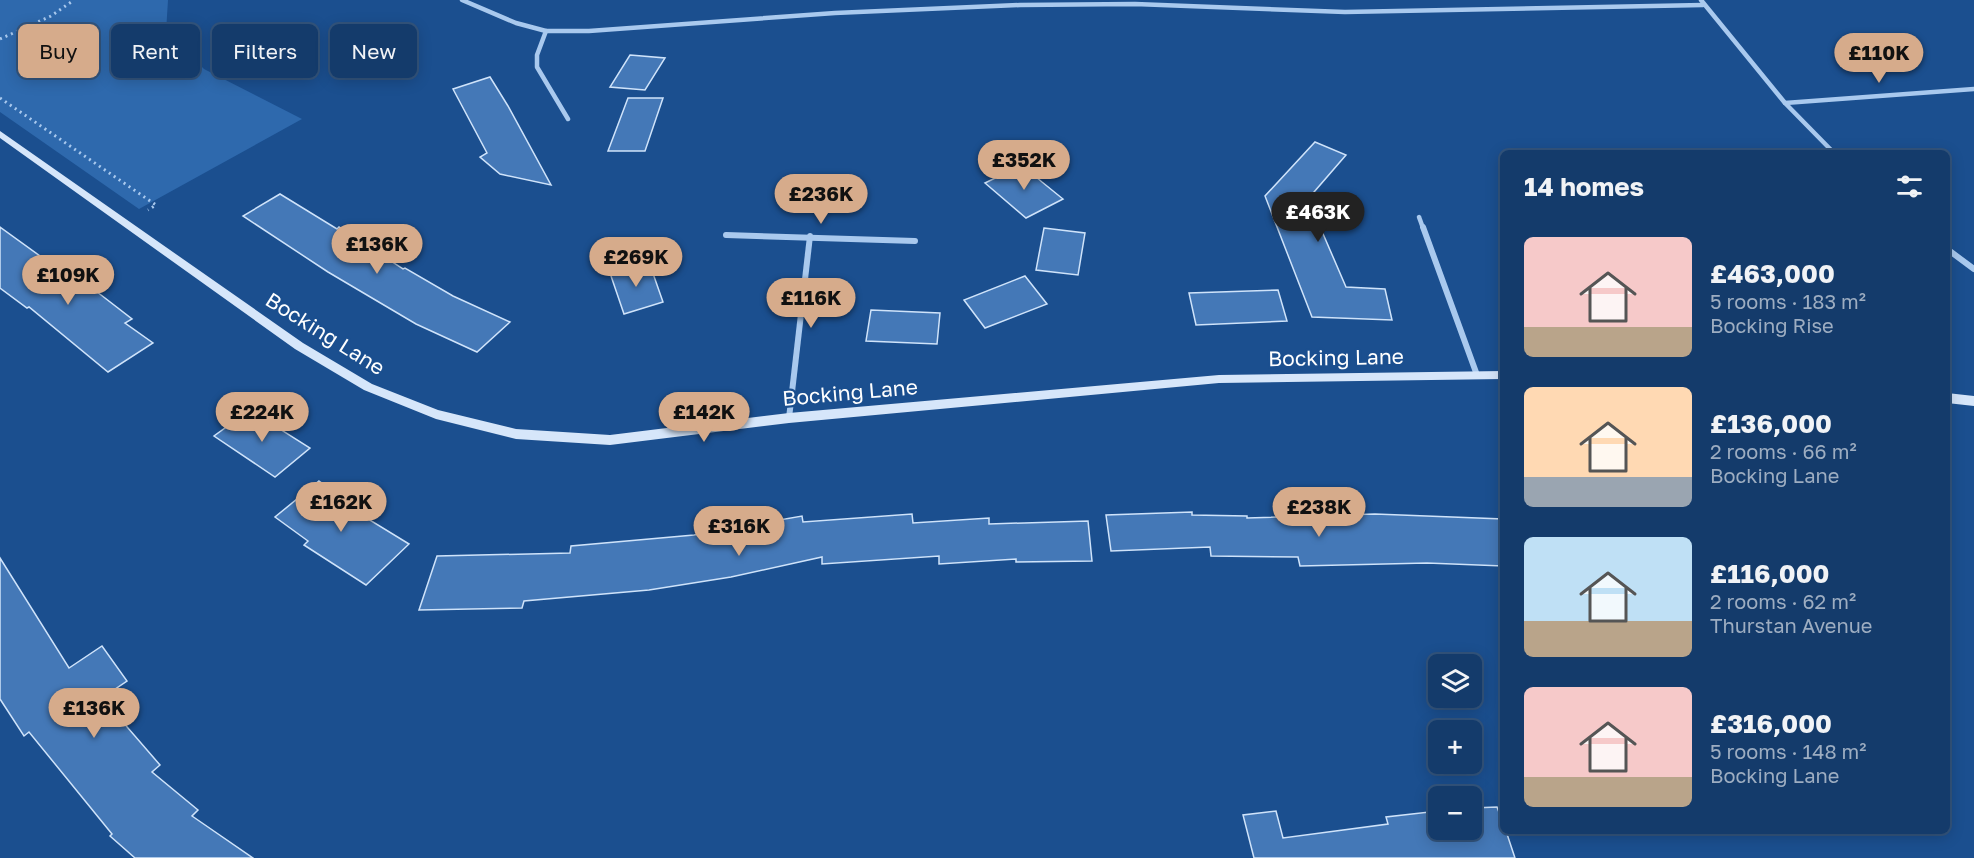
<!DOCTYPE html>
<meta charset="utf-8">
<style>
:root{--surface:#143b6b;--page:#1d4271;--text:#f1f3f6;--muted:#9dadc1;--line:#33557e;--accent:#d6ab8b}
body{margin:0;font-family:"Golos Text",sans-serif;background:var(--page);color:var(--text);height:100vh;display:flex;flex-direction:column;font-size:22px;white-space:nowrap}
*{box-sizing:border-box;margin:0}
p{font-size:20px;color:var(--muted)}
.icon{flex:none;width:33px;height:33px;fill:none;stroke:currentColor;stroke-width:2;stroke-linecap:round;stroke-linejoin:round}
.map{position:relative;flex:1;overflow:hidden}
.sheet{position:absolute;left:1500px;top:150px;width:450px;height:684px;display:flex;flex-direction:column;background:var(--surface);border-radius:9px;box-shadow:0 3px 15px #0003,0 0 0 2px var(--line)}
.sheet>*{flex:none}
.banner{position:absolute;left:18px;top:24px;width:570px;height:54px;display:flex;gap:12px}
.controls{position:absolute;left:1428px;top:654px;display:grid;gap:12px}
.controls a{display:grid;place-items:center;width:54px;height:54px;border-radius:9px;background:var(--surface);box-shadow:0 3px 15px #0003,0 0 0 2px var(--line);font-size:30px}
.price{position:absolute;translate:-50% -51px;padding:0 14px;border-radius:21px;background:var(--accent);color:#111;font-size:20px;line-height:39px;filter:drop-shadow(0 2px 3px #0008)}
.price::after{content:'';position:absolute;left:50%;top:36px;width:18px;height:14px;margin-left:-9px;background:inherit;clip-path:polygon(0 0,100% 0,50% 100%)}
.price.on{background:#222;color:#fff}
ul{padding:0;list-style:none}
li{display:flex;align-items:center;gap:18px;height:150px;padding:0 24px}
li span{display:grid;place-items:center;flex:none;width:168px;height:120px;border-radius:9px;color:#555}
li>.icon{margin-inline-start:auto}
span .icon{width:72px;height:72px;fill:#fffc;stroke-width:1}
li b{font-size:26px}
h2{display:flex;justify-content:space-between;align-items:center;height:72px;padding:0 24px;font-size:26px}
.pill{padding:0 21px;border-radius:9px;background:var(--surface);box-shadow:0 3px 15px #0003,0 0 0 2px var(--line);font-size:21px;line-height:54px}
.pill.on{background:var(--accent);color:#111}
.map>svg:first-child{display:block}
.green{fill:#2e69ad}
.building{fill:#4478b7;stroke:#cfe3fa;stroke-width:1.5}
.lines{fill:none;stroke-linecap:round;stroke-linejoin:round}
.path{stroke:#a9c9ee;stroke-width:3;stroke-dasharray:2 4;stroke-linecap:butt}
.street-far1{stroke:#a9c9ee;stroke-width:4.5}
.street{stroke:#a9c9ee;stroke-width:6}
.secondary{fill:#d6e6fa;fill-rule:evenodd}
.labels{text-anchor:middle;stroke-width:4.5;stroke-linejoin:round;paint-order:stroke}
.street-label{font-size:21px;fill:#fff;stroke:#1b4f8f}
</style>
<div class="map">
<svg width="1974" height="858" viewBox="0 0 1974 858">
<rect width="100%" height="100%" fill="#1b4f8f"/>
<!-- green -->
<path class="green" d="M0 0H168L166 32 204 69 302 119 139 209 0 112Z"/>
<!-- building -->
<g class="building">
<path d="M630 55 665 58 645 90 610 87Z"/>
<path d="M490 77 508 106 551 185 500 174 480 157 487 153 453 89Z"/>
<path d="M628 98H663L645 151H608Z"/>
<path d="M1315 142 1346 155 1308 199 1346 287 1385 289 1392 320 1312 317 1265 196Z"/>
<path d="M1022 165 1042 182 1063 199 1026 218 985 183Z"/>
<path d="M280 194 337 229 339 227 403 269 405 268 453 296 510 322 477 352 416 324 328 272 243 216Z"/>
<path d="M0 227 87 290 92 288 132 319 125 323 153 343 108 372 29 307 27 308 0 288Z"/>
<path d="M1044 228 1085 233 1078 275 1036 270Z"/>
<path d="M649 262 663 302 624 314 610 273Z"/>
<path d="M1025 276 1047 304 985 328 964 300Z"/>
<path d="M1278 290 1287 321 1196 325 1189 293Z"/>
<path d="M871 310 940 313 937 344 866 341Z"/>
<path d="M250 410 310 448 275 477 214 436Z"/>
<path d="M319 481 346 500 342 503 409 544 366 585 304 545 308 541 275 517Z"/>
<path d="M1192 512V515L1247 516V518L1375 514 1503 519V566L1427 563 1300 566 1298 557 1211 556 1210 547 1111 551 1106 515Z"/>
<path d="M912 514 913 523 989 518V524L1088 521 1092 561 1016 562V559L939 564V556L822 564V557L731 577 649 590 524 601 522 608 419 610 437 556 570 553 571 546 694 535 802 516 803 522Z"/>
<path d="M0 558 69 668 102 646 127 681 102 698 160 765 152 772 198 810 192 816 253 858H135L110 836 112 834 29 732 24 736 0 699Z"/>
<path d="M1497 807 1503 823V831H1506L1515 858H1254L1243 815 1276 811 1283 838 1388 824 1386 817 1438 811V830H1472V808Z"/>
</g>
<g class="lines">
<!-- path -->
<g class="path">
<path d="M0 39 51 16 74 0"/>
<path d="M0 98 156 205 148 210"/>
</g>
<!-- street-far1 -->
<g class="street-far1">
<path d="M462 0 516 23 546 31 537 55V67L568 119"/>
<path d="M1701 0 1785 103 1834 153"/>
<path d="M546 31H589L835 13 1020 5 1135 4 1345 12 1703 5"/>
<path d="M1785 103 1974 89"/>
<path d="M1419 217 1423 228"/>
</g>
<!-- street -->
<g class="street">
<path d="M1423 227 1477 375"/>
<path d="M726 235 915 241"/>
<path d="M1947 249 1974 269"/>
<path d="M789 418 810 236"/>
</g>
<!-- secondary -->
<g class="secondary">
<path d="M0 131 303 343 372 384 438 410 516 429 610 435 789 413 1219 375 1503 371V379L1219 383 789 423 610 445 516 439 436 419 364 390 295 349 0 138Z"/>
<path d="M1947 393 1974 396V406L1947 403Z"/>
</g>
</g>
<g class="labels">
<!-- street labels -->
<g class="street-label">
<text transform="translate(325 334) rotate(32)" y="7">Bocking Lane</text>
<text transform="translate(1336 358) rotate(-1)" y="7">Bocking Lane</text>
<text transform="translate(850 393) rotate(-5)" y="7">Bocking Lane</text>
</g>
</g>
</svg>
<div class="controls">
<a><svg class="icon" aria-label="layers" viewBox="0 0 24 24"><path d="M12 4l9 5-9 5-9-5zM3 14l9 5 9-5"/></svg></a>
<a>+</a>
<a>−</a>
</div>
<b class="price" style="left:1879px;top:84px">£110K</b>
<b class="price" style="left:1024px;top:191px">£352K</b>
<b class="price" style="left:821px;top:225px">£236K</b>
<b class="price on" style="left:1318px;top:243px">£463K</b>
<b class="price" style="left:377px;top:275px">£136K</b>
<b class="price" style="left:636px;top:288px">£269K</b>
<b class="price" style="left:68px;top:306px">£109K</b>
<b class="price" style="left:811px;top:329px">£116K</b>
<b class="price" style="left:262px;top:443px">£224K</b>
<b class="price" style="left:704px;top:443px">£142K</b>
<b class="price" style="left:341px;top:533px">£162K</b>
<b class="price" style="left:1319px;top:538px">£238K</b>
<b class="price" style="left:739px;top:557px">£316K</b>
<b class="price" style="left:94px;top:739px">£136K</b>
<div class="banner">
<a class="pill on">Buy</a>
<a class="pill">Rent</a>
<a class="pill">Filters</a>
<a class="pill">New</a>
</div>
<section class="sheet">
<h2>14 homes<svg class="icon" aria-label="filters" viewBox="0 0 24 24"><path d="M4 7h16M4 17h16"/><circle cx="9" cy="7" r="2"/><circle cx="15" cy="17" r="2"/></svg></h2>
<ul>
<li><span style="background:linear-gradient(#f6c9c9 75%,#b9a48a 0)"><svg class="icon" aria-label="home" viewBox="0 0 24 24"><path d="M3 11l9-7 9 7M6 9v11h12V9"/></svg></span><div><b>£463,000</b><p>5 rooms · 183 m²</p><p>Bocking Rise</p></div></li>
<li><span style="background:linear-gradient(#ffd9b3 75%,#9aa5b1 0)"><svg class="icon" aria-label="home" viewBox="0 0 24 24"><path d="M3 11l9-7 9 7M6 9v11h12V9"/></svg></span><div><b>£136,000</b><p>2 rooms · 66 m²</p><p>Bocking Lane</p></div></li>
<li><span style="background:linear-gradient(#bfe0f5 70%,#b9a48a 0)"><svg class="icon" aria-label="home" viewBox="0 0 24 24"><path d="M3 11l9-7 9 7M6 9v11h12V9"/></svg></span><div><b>£116,000</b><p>2 rooms · 62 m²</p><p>Thurstan Avenue</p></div></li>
<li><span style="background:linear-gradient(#f6c9c9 75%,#b9a48a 0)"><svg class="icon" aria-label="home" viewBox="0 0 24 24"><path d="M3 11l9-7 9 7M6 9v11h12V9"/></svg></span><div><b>£316,000</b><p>5 rooms · 148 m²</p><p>Bocking Lane</p></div></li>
</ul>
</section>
</div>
